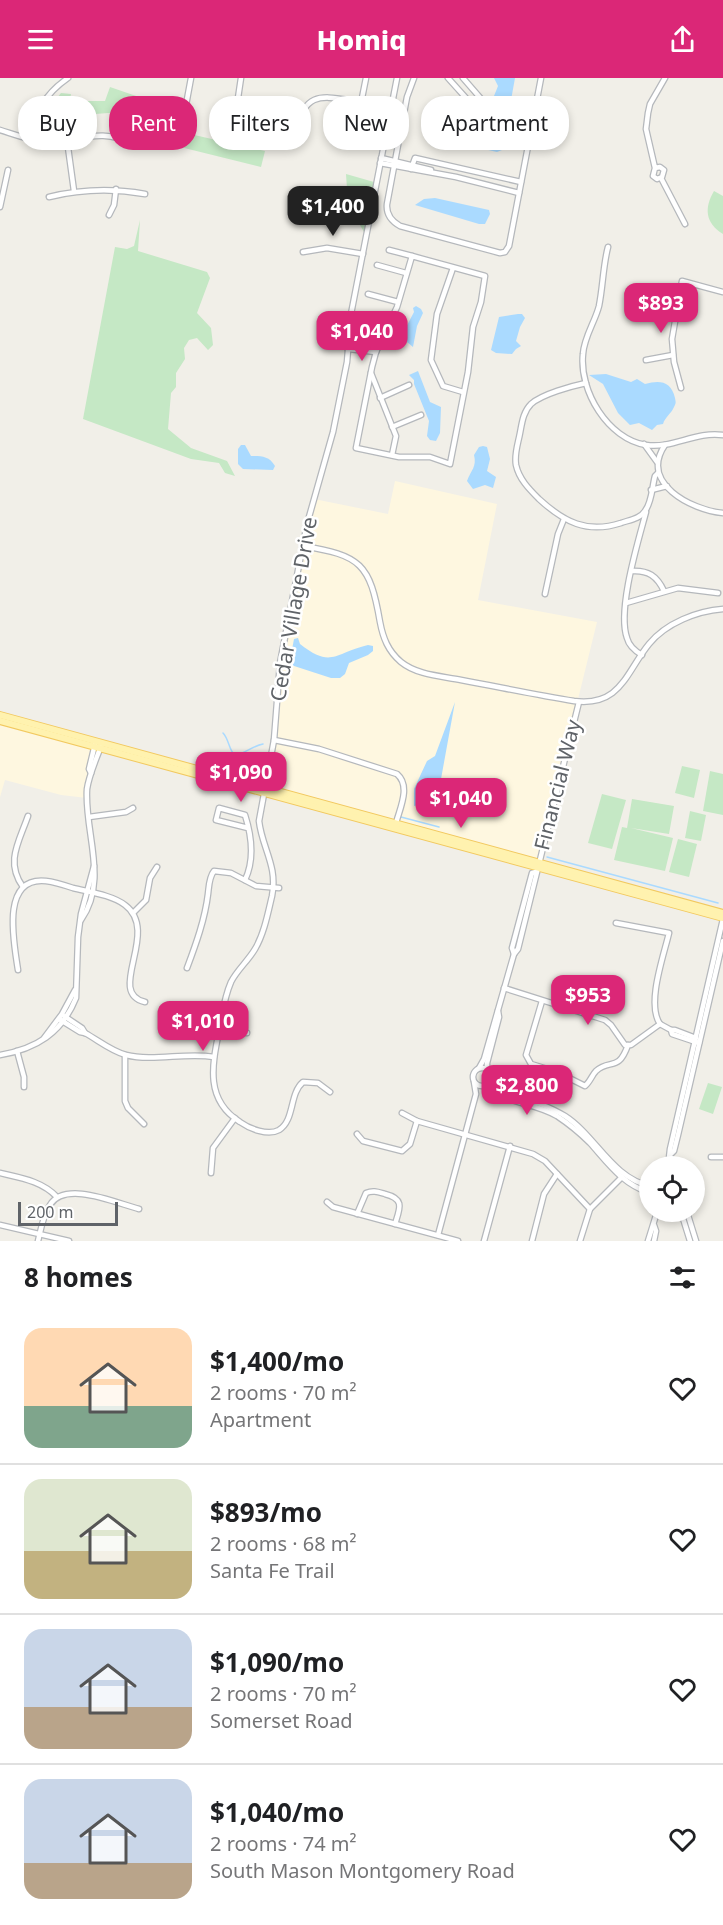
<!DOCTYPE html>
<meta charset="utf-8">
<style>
:root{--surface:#fff;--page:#f2f2f2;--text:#202124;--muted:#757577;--line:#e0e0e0;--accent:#db2777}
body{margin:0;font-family:"Noto Sans",sans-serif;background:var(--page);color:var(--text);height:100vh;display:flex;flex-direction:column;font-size:22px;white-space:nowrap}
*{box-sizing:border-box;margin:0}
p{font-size:20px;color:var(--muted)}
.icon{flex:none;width:33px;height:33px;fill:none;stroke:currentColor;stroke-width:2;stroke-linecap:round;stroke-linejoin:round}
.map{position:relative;height:1163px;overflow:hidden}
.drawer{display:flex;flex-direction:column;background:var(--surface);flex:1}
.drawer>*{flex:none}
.top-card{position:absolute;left:18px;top:18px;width:687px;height:54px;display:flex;gap:12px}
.buttons{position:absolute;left:639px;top:1078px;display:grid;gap:12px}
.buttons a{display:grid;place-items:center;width:66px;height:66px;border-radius:50%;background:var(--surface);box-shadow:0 3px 9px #0003;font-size:30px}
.scale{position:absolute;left:18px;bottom:15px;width:100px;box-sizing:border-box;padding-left:6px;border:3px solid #5f6368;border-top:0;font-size:16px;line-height:21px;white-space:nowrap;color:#5f6368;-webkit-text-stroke:4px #fff;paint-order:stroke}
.price{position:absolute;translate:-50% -51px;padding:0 14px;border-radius:12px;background:var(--accent);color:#fff;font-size:20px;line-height:39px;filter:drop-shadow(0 2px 3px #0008)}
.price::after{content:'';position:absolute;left:50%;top:36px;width:18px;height:14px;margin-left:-9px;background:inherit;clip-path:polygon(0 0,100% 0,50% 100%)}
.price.active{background:#222;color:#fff}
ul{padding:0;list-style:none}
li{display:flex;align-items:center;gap:18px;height:150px;padding:0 24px}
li+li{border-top:2px solid var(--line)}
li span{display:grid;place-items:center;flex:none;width:168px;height:120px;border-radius:18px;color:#555}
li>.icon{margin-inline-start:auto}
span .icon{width:72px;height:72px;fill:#fffc;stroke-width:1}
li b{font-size:26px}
h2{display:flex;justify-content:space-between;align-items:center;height:72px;padding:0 24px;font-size:26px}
.tag{padding:0 21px;border-radius:24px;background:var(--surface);box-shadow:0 3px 9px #0003;font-size:21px;line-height:54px}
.tag.active{background:var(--accent);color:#fff}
header{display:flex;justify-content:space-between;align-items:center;height:78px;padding:0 24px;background:var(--accent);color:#fff;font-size:27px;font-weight:800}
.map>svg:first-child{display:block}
.commercial{fill:#fef7e0}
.green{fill:#c5e8c5}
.water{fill:#aadaff}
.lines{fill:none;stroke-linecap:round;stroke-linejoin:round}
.stream{stroke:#aadaff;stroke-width:1.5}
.minor-casing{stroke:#b5b8bc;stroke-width:7}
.major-casing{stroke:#f2c960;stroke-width:8}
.minor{stroke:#fff;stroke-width:4.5}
.major{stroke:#fff2af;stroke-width:6}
.labels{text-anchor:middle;stroke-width:5;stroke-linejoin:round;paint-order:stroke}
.street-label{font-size:21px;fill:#5f6368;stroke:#fff}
</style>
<header><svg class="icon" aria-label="menu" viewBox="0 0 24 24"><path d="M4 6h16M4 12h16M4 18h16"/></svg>Homiq<svg class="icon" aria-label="share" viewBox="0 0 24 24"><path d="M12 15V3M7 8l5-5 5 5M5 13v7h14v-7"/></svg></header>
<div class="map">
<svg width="723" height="1163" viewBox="0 0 723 1163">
<rect width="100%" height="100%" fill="#f1efe8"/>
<!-- commercial -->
<g class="commercial">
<path d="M395 403 497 426 478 522 597 544 538 784 264 709 272 673 278 600 314 421 388 436Z"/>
<path d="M0 643 95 669 87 720 61 717 5 702 0 719Z"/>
</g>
<!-- green -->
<g class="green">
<path d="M110 9 142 20 138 38 108 35 43 40 45 29 51 23 59 22 57 20 61 15 71 16 70 21 63 20 61 23H105Z"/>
<path d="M159 49 265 73 261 89 156 63Z"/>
<path d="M346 96 374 104 364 154 348 126Z"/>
<path d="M714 113 723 118V156C705 145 704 130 714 113Z"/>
<path d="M140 142 138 173 207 194 210 200 197 235 211 250 213 267 208 272 197 260 189 262 184 270 185 281 176 295V309L171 315 168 351 191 370 227 383 235 398 225 395 219 385 191 381 83 341 115 169 127 171 134 168Z"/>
<path d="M682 688 700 692 694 720 675 715Z"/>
<path d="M710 693 723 696V737L703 733Z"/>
<path d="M602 716 626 722 612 771 588 765Z"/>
<path d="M632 721 674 728 669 756 631 750 673 760 665 793 614 782 622 749 627 750Z"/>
<path d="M690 733 706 737 701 763 685 760Z"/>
<path d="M678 761 697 766 689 799 669 794Z"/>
<path d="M708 1005 722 1009 713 1036 699 1031Z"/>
</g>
<!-- water -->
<g class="water">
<path d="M494 0H515L502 72 497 74 428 58 432 29 437 28 458 50 463 51C487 36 488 33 498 8Z"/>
<path d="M435 120 489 132 490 136 485 146H479L415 127 424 121Z"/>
<path d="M416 228 421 231 423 235 417 248 413 269 401 259 414 234 413 230Z"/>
<path d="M518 236H522L525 240 520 249 516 263 521 268 516 271 512 276 496 275 491 272 499 239Z"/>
<path d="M418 293 430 324 441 329 440 355 436 363 430 362 427 358 429 343 414 306V302L409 297Z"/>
<path d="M606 296 631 304 637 301 645 306C660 302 671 303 675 320 676 325 676 325 674 329 671 336 665 339 663 346L657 347 652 352 639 345 630 347 618 335 603 306 589 297Z"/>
<path d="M241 367H245L251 378C262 378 269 378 275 388L273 392 243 391 238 386V371Z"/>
<path d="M483 368 487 369 490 381 487 393 496 399 493 410 485 407 473 411 467 403C471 392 477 389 474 377L479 369Z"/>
<path d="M298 560 300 566C332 591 334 575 368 567L373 568V573L368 577 349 585 345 596 340 600H331L291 587V577L294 561Z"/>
<path d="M455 624 441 701 435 715 437 730 434 731 424 726 414 728V711L427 683 435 678Z"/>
</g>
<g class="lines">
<!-- stream -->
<g class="stream">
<path d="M223 655C229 661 229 673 235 677 245 676 252 668 263 666"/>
<path d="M401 739 439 749"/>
<path d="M547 779 718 825"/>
</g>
<!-- minor casing -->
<g class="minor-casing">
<g id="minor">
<path d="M241 0 238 20 244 37"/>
<path d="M414 0 407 19 387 126C386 136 391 143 400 148L500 175 505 174 509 168 541 0"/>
<path d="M448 0 475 30 483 31V23L463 0"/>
<path d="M183 43 191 0"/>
<path d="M296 51C305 17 318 17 349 22 363 25 377 28 391 30"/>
<path d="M0 52C13 56 28 62 42 63 70 65 105 48 130 66"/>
<path d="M30 60C36 33 45 16 68 0"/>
<path d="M67 62 74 113"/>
<path d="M348 66 356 50 366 0"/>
<path d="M381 80 431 92"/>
<path d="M380 85 456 99 519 115"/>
<path d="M655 90 660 89 664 92 662 99 657 101 653 98 655 90 646 51 648 35 650 26 665 0"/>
<path d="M411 91 415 80 521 104"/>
<path d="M661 100 685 146"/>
<path d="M49 119C82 111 111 110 145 116"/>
<path d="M0 129 8 92"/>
<path d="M109 137 114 127 116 111"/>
<path d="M608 169C603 188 603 208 599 228 595 244 584 259 583 276 579 313 608 361 646 367 673 371 695 353 723 357"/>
<path d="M389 172 412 178"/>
<path d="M303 174 327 170 363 176"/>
<path d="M412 178 485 198 481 224 473 249 468 294 450 386 430 379H399L356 370 372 289 376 274 397 229Z"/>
<path d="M377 187 406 195"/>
<path d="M453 190 437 236 431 282 443 308 463 314"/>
<path d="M368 216 398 224"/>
<path d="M349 267 372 271 376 274"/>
<path d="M348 271 376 274"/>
<path d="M646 282 673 277"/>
<path d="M371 295 396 358 392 377"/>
<path d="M586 305C572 308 542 316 531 326 523 334 522 345 520 355 518 366 514 376 516 387 519 401 529 411 539 421 564 444 587 456 621 445 629 442 640 441 645 433 652 424 652 409 655 398L658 395"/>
<path d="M681 310 674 284 672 261 682 203 723 214"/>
<path d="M380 320 409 307"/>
<path d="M392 349 421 337"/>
<path d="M644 366 657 384"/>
<path d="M665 367C639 405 691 432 723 435"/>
<path d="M651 412 667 408"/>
<path d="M302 468C361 477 370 486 380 544 383 560 388 573 401 584 417 597 441 598 461 602 499 609 537 617 574 623 621 629 626 594 649 566 666 545 697 533 723 531"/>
<path d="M632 493C648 492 657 498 664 513"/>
<path d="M545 516 558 456 564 441"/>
<path d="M626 525 678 510 718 515"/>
<path d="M642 577C635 573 629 568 627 560 617 532 638 464 646 434"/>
<path d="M274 662 319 671 397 696C411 708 400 730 396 745"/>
<path d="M91 695 89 691 95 666"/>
<path d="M89 739 126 734 133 730"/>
<path d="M245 802C255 781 252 759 245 737L219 730 216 742 248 750"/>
<path d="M23 809C5 784 19 764 28 738"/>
<path d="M133 835 146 822 150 800 157 789"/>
<path d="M81 842C109 802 84 754 87 711 89 697 96 682 101 668"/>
<path d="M616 845 669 855C664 877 646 926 660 946"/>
<path d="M514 876 512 870 532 795 536 794"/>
<path d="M187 890C196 866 205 841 208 816 209 808 209 799 214 793L231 795 256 808 279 810"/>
<path d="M18 892C14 865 0 798 46 803 55 804 64 807 73 810 89 814 112 817 125 827 161 854 105 915 145 924"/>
<path d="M504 910 605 942 611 947 625 967H631L660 946 671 952 672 956 699 965"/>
<path d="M542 923 526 977 531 986 557 994 585 1008C590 1004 592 997 596 993 610 980 618 995 628 967"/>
<path d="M64 938 82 950 85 955"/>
<path d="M59 941 80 954 85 955C98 962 111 973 126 977 154 984 185 974 214 979"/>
<path d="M219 950 247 955"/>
<path d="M671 952H675L696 960"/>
<path d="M44 960 62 936 75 912"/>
<path d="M17 973 24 999V1009"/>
<path d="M0 977C36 971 62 955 76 920L78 859 81 836 94 788"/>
<path d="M125 977V1023L128 1030 144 1046"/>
<circle cx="482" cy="999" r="9"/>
<path d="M479 990 484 981 514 876 518 871 579 624"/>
<path d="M487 991V985L499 939 498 933"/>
<path d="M490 1004C499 1020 523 1020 540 1026 548 1029 557 1033 565 1038 596 1058 612 1100 650 1108"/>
<path d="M485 1008C505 1026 534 1024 557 1038 569 1046 580 1055 590 1065 608 1085 622 1106 650 1115"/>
<path d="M330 1014 318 1005 303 1004C289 1016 295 1042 279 1052 268 1058 250 1051 240 1044 205 1022 212 988 219 953 222 937 224 920 231 904 237 892 248 883 255 871 264 856 268 835 272 818 278 788 262 770 259 743L274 662 280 585 307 446 333 354 347 284 351 236 397 0"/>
<path d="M402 1035 417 1043 533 1076 545 1083 590 1131"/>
<path d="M357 1056 363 1063 402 1073 410 1066 417 1043"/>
<path d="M670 1077 674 1073 678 1057 723 863"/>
<path d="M711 1079H723"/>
<path d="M668 1089 670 1071 723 841"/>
<path d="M0 1095C21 1100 42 1103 57 1119"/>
<path d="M211 1095 213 1070 235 1040"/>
<path d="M327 1124 333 1129 458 1163"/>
<path d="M681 1134 690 1163"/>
<path d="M687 1134 696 1163"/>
<path d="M357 1136 366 1115C373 1112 378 1114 385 1116 405 1121 400 1130 395 1146"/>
<path d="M0 1147 69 1163"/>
<path d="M438 1157 476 1016 474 1004"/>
<path d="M38 1163C41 1151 43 1137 50 1127 65 1102 116 1125 139 1131"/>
<path d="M484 1163 510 1068"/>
<path d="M532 1163 544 1116 557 1096"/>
<path d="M580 1163 590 1131 622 1099"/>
<path d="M648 1163 657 1134"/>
<path d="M654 1163 656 1153 654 1147"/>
</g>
</g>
<!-- major casing -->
<g class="major-casing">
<g id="major">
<path d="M0 637 723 835"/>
<path d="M0 643 723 840"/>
</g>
</g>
<!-- minor -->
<use href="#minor" class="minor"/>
<!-- major -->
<use href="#major" class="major"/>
</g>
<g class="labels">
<!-- street labels -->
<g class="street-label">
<text transform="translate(294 531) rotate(-80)" y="7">Cedar Village Drive</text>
<text transform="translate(558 707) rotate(-76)" y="7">Financial Way</text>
</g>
</g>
</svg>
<div class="buttons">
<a><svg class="icon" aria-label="locate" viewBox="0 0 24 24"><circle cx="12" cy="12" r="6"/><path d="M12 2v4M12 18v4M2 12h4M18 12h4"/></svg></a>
</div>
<div class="scale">200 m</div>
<b class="price active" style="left:333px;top:159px">$1,400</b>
<b class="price" style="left:661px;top:256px">$893</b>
<b class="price" style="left:362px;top:284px">$1,040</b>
<b class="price" style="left:241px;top:725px">$1,090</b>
<b class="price" style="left:461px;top:751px">$1,040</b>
<b class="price" style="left:588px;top:948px">$953</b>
<b class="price" style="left:203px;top:974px">$1,010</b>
<b class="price" style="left:527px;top:1038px">$2,800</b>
<div class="top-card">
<a class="tag">Buy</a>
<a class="tag active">Rent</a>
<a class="tag">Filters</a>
<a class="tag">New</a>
<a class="tag">Apartment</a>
</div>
</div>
<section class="drawer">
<h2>8 homes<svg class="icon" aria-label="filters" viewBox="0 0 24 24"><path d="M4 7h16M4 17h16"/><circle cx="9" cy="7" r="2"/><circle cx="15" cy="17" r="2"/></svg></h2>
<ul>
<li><span style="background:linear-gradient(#ffd9b3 65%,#7fa58c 0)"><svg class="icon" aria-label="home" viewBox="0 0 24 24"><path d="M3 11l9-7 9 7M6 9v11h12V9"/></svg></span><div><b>$1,400/mo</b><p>2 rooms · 70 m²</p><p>Apartment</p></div><svg class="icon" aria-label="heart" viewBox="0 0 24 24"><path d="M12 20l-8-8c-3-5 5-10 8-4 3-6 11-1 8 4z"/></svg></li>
<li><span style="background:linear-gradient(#dfe7d0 60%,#c2b280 0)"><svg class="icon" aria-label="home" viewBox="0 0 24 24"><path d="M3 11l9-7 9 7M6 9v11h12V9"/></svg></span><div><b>$893/mo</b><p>2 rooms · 68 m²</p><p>Santa Fe Trail</p></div><svg class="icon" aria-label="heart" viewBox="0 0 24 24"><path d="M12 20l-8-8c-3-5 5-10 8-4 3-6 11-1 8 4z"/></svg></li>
<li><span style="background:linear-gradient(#c9d6e8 65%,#b9a48a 0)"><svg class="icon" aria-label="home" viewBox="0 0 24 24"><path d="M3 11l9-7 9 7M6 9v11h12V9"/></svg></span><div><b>$1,090/mo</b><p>2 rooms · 70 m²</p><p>Somerset Road</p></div><svg class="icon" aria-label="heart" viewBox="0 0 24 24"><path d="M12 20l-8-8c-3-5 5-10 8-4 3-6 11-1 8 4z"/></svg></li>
<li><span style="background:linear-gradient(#c9d6e8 70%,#b9a48a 0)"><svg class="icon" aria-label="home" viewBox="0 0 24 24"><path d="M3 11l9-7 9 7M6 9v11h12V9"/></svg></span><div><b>$1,040/mo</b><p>2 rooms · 74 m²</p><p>South Mason Montgomery Road</p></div><svg class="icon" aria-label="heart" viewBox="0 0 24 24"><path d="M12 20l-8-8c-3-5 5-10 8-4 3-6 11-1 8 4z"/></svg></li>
</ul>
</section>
